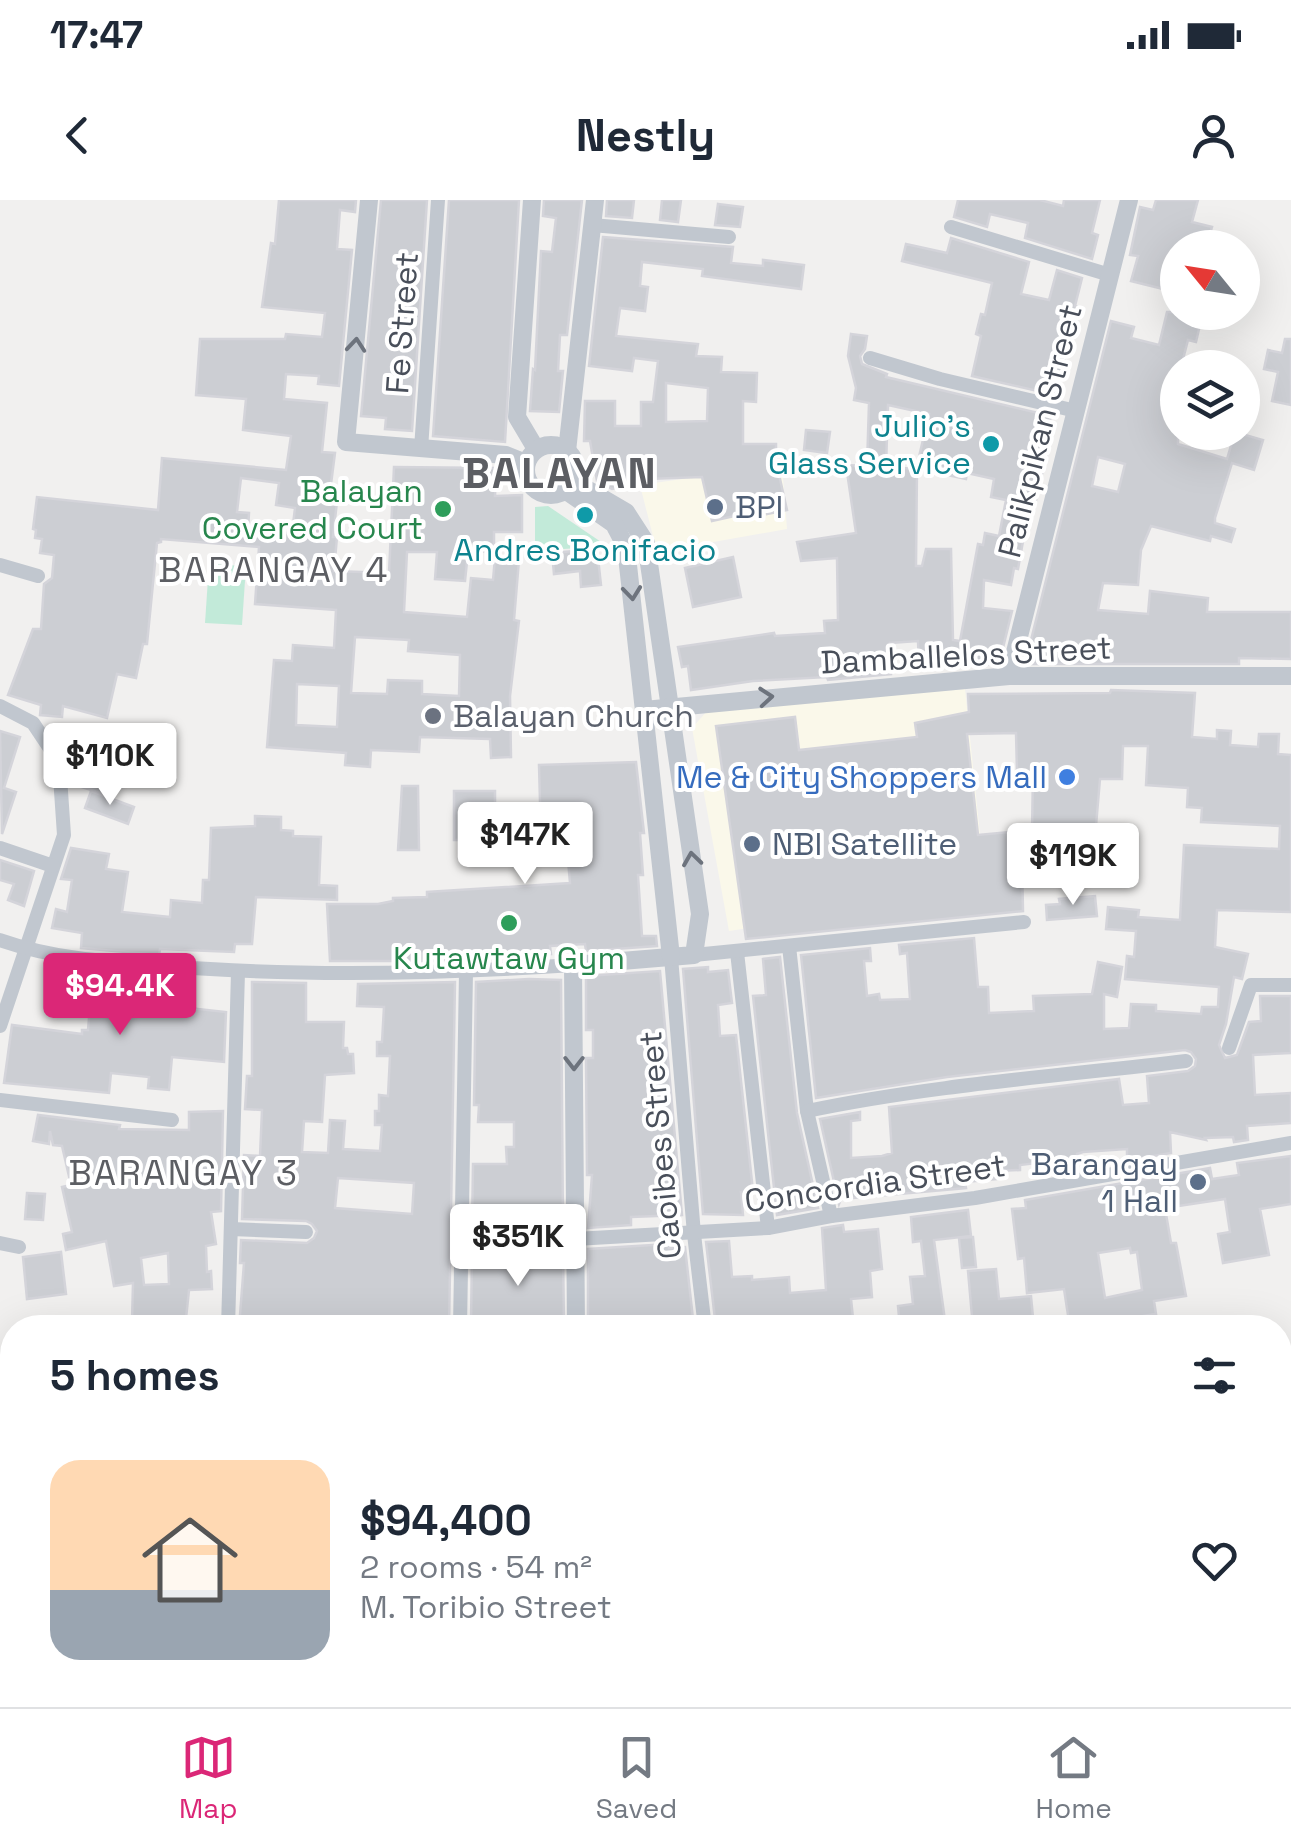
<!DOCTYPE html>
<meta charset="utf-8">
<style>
:root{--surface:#fff;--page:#f2f2f3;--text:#1f2937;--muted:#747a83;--line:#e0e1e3;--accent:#db2777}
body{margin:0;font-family:"Space Grotesk",sans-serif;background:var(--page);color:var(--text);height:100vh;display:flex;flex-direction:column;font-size:38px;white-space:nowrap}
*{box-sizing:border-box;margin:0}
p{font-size:32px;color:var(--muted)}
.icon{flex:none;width:55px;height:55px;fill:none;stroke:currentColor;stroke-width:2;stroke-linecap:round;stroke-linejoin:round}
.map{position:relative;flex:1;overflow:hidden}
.sheet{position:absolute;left:0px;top:1115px;width:1292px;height:392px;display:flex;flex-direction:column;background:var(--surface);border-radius:40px 40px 0 0;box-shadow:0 10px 40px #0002}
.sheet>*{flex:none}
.needle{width:65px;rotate:300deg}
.fabs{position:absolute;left:1160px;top:30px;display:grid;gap:20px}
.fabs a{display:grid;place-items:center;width:100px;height:100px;border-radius:50%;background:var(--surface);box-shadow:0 10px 40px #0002;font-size:50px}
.price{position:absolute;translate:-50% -85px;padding:0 22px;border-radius:10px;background:#fff;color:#222;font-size:32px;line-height:65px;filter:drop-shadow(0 2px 5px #0008)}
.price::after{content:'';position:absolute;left:50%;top:60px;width:30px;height:22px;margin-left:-15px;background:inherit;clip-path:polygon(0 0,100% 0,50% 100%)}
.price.on{background:var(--accent);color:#fff}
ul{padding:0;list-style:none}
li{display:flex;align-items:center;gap:30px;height:250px;padding:0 50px}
li span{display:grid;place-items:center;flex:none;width:280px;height:200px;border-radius:30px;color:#555}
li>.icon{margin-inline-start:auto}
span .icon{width:120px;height:120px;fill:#fffc;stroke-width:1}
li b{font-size:42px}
h2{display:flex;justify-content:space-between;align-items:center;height:120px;padding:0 50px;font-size:42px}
.status{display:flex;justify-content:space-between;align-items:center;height:70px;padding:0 50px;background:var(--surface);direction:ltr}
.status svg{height:28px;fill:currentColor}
header{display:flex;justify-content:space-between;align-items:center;height:130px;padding:0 50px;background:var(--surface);font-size:45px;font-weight:700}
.menu{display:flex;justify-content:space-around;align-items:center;height:140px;border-top:2px solid var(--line);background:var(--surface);font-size:28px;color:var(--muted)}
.menu a{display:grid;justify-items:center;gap:5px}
.menu .on{color:var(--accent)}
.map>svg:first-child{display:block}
.commercial{fill:#faf8ea}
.green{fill:#c2ead9}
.building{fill:#ccced3;stroke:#d4d4da;stroke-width:2.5;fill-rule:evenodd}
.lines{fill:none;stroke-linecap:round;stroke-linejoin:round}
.minor{stroke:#c1c7cf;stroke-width:14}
.tertiary{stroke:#c1c7cf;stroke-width:18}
.oneway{stroke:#6d737d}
.culture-dot{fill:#0f9aa8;stroke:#fff;stroke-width:4}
.service-dot{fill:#5c6f8a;stroke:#fff;stroke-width:4}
.leisure-dot{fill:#2e9e5b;stroke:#fff;stroke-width:4}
.worship-dot{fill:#6b7280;stroke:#fff;stroke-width:4}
.shop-dot{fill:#3f7fe0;stroke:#fff;stroke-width:4}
.labels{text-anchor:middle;stroke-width:8;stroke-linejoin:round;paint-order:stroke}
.street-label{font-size:32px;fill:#494f5a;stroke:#fff}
.culture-label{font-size:32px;fill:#0d838f;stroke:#fff;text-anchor:end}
.leisure-label{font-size:32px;fill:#27864d;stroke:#fff;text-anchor:end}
.service-label{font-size:32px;fill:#4e5e75;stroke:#fff;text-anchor:start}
.worship-label{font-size:32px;fill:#5b616d;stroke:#fff;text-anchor:start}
.shop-label{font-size:32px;fill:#366cbe;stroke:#fff;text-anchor:end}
.neighbourhood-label{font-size:35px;letter-spacing:2.5px;fill:#5c5e63;stroke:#fff}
.district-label{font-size:42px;font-weight:bold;letter-spacing:2.5px;fill:#5c5e63;stroke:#fff}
</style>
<div class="status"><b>17:47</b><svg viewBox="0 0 49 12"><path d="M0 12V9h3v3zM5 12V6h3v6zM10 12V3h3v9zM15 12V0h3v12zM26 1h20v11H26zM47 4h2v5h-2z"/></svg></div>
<header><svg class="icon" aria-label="back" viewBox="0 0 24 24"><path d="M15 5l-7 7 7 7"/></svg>Nestly<svg class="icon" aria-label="person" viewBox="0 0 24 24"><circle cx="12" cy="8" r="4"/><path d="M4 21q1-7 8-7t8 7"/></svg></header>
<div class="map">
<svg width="1291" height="1507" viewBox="0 0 1291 1507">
<rect width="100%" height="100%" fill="#f1f0ef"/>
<!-- commercial -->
<g class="commercial">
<path d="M782 265 787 329 657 352 640 285Z"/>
<path d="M965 489 986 693 729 731 692 528 708 510Z"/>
</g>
<!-- green -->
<g class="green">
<path d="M548 306 607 346 535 351V307Z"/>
<path d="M209 364 246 366 242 425 205 423Z"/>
</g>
<!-- building -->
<g class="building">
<path d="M279 0H356L355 12 340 10 337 49 352 50 339 186 318 184 319 176 286 174 284 199 327 203 322 252 335 253 330 292 338 293 333 337H337L334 371 389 373 394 267 496 268 495 296 522 295V332H494V351L468 352 465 381 435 379 437 352H407L404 412 467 417 471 378 493 380 495 358 519 360 514 420 519 421 510 496 511 557 491 558 490 539 420 537 419 552 371 550 370 567 345 565 346 553 267 547 274 460 292 461 293 445 334 448 336 410 255 404 259 347 161 339V342L157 343 147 444H143L136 478 117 474 107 518 63 506 62 517 40 515 41 505 8 495 33 429H41L44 384 52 378 54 355 40 353 42 339 35 338 36 330 33 329 37 297 158 310 162 258 286 270 291 236 243 230 246 199 196 195 200 139H285L286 134 322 137 325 113 262 107 271 43 275 44ZM241 278 279 283 276 305 295 308 292 333 248 330 249 313 237 312ZM355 437 409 440 408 451 460 455 459 496 422 494V481L388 480 387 494 351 493ZM297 484 339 486 337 527 296 525Z"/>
<path d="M381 0H427L412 231 385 229 386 218 361 216Z"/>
<path d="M449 0H519L505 242 433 236Z"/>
<path d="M544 0H582L567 135H560L558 171H563L559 212 530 211 533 169 535 170 541 51 552 52 556 18 543 16Z"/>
<path d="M607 0H634L632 18 606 16Z"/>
<path d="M662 0H681L678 22 660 20Z"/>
<path d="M958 0H1040L1063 6 1064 0H1100L1092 33 1098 35 1092 59 1025 38 1028 23 990 14 987 27 954 17Z"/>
<path d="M1156 0H1198L1192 22 1212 27 1206 48H1178V67L1171 91 1131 81 1138 56 1130 55 1140 7 1153 10Z"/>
<path d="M718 4 743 7 740 27 715 25Z"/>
<path d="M603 37 733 47 731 63 763 66V60L804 65 801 89 702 76 703 69 642 62 640 86 648 87 645 111 620 108 616 136 698 144 696 156 722 157 721 172 757 173 756 202 743 201V244H776V261L787 310 767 314 766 309 712 321 702 277 619 280 621 287 612 289 597 281 590 241H584L585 201H615V226H641V202H653L658 161 634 158 632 171 589 166ZM666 183 708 188 707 221 666 222Z"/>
<path d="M951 38 1029 62 1021 94 1049 100 1057 70 1082 78 1075 106 1079 107 1055 195 972 176 981 136 976 134 981 114 985 115 992 83 902 61 906 44 947 53Z"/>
<path d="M1167 112H1203L1196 142 1188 140 1181 167 1178 166V244L1227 259 1235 232 1263 240 1254 270 1232 263 1215 318V323L1235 329 1231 342 1211 336 1210 341 1151 326 1141 350 1138 385 1103 383 1098 410 1148 414 1150 391 1208 398 1207 412H1291V459L1239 458V464H1025L1111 121 1134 127 1131 138 1159 145ZM1098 257 1125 264 1118 292 1092 286Z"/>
<path d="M851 134 867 136 865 149 860 156 862 164 887 174 886 177 1051 216 1048 229 1052 230 1034 309 1029 308 1018 369 1014 368 1011 385 984 380 983 408 1012 411 999 464 919 467 918 441 890 443 891 474 828 480 827 477 753 481 691 490 688 466 682 467 678 447 774 433 775 436 825 433 824 421 838 420 837 358 801 361 797 342 856 333 846 265 867 266 869 203 854 200 856 188 848 156ZM888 205 929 214 918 261 945 268 943 274 966 279 967 273 994 279 991 297 1006 300 999 336 985 333 983 345 978 344 960 441 953 440 951 349H926L922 366H916L917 269 886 267Z"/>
<path d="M1285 139H1291V205L1272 201 1278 172 1264 169 1268 150 1282 153Z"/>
<path d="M806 230 830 232 827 253 804 250Z"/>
<path d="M597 349 601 385 581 387 580 371 554 374 552 353Z"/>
<path d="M733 357 741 397 693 407 685 368Z"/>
<path d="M1111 490 1195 493 1192 537 1217 539V530L1231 531 1230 545 1258 547 1259 534H1279L1278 554 1291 555V712L1217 710 1215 747 1248 754 1242 779 1234 777 1226 824 1219 845 1225 858 1237 855 1249 822 1261 821 1260 796H1291V853L1253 855 1255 895 1291 893V923L1247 926 1248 940 1234 942 1233 937 1205 938 1206 940 1170 932 1171 953 1131 960 1127 957V949L1083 952 1077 954V958L1020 965V970L996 971V979L965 982 966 988 841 999 839 1004 820 919 860 912V920L851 921V958L882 956 892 953 889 907 1119 879 1123 905 1149 903 1147 876 1188 871 1195 866 1196 859 1191 852 1185 850 947 877 816 898 801 755 870 748 871 761H864L867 796 879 794 880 800 910 799 907 753 900 754 899 745 974 738 978 787H988L989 813 1034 811 1033 796 1092 794 1098 762 1122 767 1117 797 1104 794V829L1129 828 1131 804 1156 805V811L1201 814 1202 807H1218L1219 787 1125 779 1127 756 1134 757 1136 731 1106 729 1108 707 1139 710 1138 717 1180 720 1184 645 1279 649 1280 626 1201 622 1202 608 1187 607 1188 588 1146 585 1148 546H1123L1122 579H1100L1093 661H1022L1023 711 746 739 716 526 795 517 799 550 917 537 915 523 969 512 968 494 1110 493ZM1016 533 1017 572H1033L1032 630 978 635 967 534Z"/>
<path d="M0 531 20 537 4 588 16 592 2 634Z"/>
<path d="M119 533 140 536 137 558 114 551Z"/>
<path d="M636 562 644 633H640L643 675H638L642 736H656L657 746 586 751 585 744 550 746 551 754 432 761H330L327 704H378L393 701V698L427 697V692L570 683 566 637 541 638 539 565Z"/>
<path d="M75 566 106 575 101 593 71 584Z"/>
<path d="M402 586H418L419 650H398Z"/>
<path d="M91 591 134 607 128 624 85 608Z"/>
<rect x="454" y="591" width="41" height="49"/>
<path d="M255 616 281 617V630L293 631V636L321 637 319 685 337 686V700L256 697 252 744H235L234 752 160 749 159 755 81 748 82 733 52 728 56 709 67 712 72 680 61 679 71 648 109 654 106 669 128 672 122 712 170 717 171 700 202 703 203 680H209L211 628 255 626Z"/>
<path d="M0 660 34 671 24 706 8 700 14 684 0 680Z"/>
<path d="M1095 696 1097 716 1047 720 1046 705 1060 704 1059 699Z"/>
<path d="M780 757 797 913 818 1008 777 1015 753 796 766 795 763 759Z"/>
<path d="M708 767V772L728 770 732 803 718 805 720 836 736 835 753 991 741 992 743 1015 703 1014 683 769Z"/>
<path d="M660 771 682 1015 631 1017V1025L588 1028 592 975H587L586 858H593V830H586V776Z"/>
<path d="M122 773 192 778 189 808 226 812 224 862 172 857 169 890 148 888 149 877 111 873 109 893 4 883 12 825 82 834V830H88L92 782 121 784Z"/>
<path d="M529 779 561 780 563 1028H472L473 964H507L506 947H514V922H478L479 905H474L476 782Z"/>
<path d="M252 782 306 783V822H344L343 848H347L348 854H353L354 873 325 875 322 922 304 921 302 952 328 953 330 920 345 921 343 949 380 951 382 925H375V911H379V895L388 896 390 856H377V842H382L384 807 357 806 358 784 455 782 449 1128H239L244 1063H240L241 1040 307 1043 314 1038 317 1031 312 1024 306 1021 242 1019 244 955 260 956 262 910 245 909 247 876H252ZM338 978 414 983 412 1014 335 1008Z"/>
<path d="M223 911 221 1011 211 1012 216 1044 206 1046 207 1072 211 1071 212 1089 189 1090 185 1128H136L132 1122 133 1083 114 1086 106 1041 66 1050 63 1034 72 1032 62 987 71 985 62 946 53 945 50 931 49 944 33 941 38 915 120 925 119 929 189 930V912ZM168 1053 169 1084 144 1085 141 1058Z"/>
<path d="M1291 956V1004L1260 1009 1269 1055 1223 1063 1218 1034 1230 1032 1225 999 1165 1008 1171 1043H1176L1186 1096 1154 1101 1156 1114 1136 1117 1137 1126 1070 1128 1064 1089 1027 1093 1024 1058 1018 1059 1012 1009 1026 1008 1025 1000 1210 968 1212 979 1239 975 1237 963ZM1130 1048 1131 1053 1137 1052 1142 1090 1105 1098 1098 1053Z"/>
<path d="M27 993 45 994 43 1020 25 1019Z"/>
<path d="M968 1010 971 1036 934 1040 946 1128H900L898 1106 913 1104 910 1077 925 1076 921 1041 913 1042 911 1017Z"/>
<path d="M843 1025 844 1032 878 1029 882 1069 870 1071 872 1097 851 1099 854 1128H831V1123L792 1128H716L706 1042 729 1041 732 1077 752 1076V1080L789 1077 790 1093 826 1090 822 1028Z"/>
<path d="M973 1037 976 1067 962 1068 959 1038Z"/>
<path d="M668 1044 669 1048 685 1047 694 1128H593V1122H588V1049Z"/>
<path d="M472 1050H563L564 1128 471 1126Z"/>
<path d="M61 1052 66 1094 27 1099 23 1057Z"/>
<path d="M996 1069 999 1099 1031 1096 1034 1128H973L968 1071Z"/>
</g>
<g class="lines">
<!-- minor -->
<g class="minor">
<path d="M592 25 729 37"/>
<path d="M951 27 1110 75"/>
<path d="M870 158 940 179 1076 211"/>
<path d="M421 249 438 0"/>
<path d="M0 365 38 376"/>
<path d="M0 506 33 523 59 562 64 635 0 826"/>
<path d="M0 648 53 666"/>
<path d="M0 740C54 759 110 762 166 766 302 777 438 774 573 765"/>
<path d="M789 746 807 911 831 1016"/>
<path d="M737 752 768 1028"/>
<path d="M694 755 1024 722"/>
<path d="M671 757 694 1034 705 1128"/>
<path d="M1229 848 1251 785H1291"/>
<path d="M0 900 172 920"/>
<path d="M807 911C931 885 1060 876 1186 861"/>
<path d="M231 1029 306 1032"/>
<path d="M463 1039H575L768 1028 831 1016 975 998 1291 943"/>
<path d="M0 1043 19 1047"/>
<path d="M228 1128 238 772"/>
<path d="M460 1128 466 772"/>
<path d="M0 1377 12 1379"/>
<path d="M24 1495V1507"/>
<path d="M627 1495 719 1507"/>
<path d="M741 1495V1507"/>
<path d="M890 1507 939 1495"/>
</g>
<!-- tertiary -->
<g class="tertiary">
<path d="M369 0 346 242 506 255 526 263"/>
<path d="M532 0 517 217 536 249"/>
<circle cx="551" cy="270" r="25"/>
<path d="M567 251 595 0"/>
<path d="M573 281 626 312 646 343 700 714 694 755 573 765 576 1128"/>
<path d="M565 290 614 324 626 347 671 757"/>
<path d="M1009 476 1129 0"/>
<path d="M644 510 1009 476H1291"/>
<path d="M579 1507 581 1495"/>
</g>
</g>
<!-- one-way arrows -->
<defs><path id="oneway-chevron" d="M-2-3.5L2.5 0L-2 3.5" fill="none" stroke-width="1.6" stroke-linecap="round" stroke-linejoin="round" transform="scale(2.5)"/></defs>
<g class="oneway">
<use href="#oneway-chevron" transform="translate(356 145) rotate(-85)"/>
<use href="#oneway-chevron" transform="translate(632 393) rotate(84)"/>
<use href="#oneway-chevron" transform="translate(766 497) rotate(-5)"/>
<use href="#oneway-chevron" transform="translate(692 659) rotate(-98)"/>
<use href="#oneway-chevron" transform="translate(574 863) rotate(90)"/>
</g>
<!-- markers -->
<g class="culture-dot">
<circle cx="991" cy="244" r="10"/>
<circle cx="585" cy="315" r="10"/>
</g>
<g class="service-dot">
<circle cx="715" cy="307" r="10"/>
<circle cx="752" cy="644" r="10"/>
<circle cx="1198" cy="982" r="10"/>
</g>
<g class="leisure-dot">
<circle cx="443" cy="309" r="10"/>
<circle cx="509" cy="723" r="10"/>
</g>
<circle class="worship-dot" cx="433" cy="516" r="10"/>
<circle class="shop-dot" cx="1067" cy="577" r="10"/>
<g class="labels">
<!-- street labels -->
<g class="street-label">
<text transform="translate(402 123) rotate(-86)" y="11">Fe Street</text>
<text transform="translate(1040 231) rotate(-76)" y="11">Palikpikan Street</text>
<text transform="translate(966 455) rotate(-3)" y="11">Damballelos Street</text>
<text transform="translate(660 945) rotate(-95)" y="11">Caoibes Street</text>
<text transform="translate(875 983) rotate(-8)" y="11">Concordia Street</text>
</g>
<!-- culture labels -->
<g class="culture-label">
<text x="971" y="237">Julio's<tspan x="971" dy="37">Glass Service</tspan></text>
<text x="585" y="361" text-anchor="middle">Andres Bonifacio</text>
</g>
<!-- leisure labels -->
<g class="leisure-label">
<text x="423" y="302">Balayan<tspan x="423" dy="37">Covered Court</tspan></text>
<text x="509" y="769" text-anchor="middle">Kutawtaw Gym</text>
</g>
<!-- service labels -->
<g class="service-label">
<text x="735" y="318">BPI</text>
<text x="772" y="655">NBI Satellite</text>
<text x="1178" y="975" text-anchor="end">Barangay<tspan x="1178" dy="37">1 Hall</tspan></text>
</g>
<!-- worship labels -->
<g class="worship-label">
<text x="453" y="527">Balayan Church</text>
</g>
<!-- shop labels -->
<g class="shop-label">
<text x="1047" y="588">Me &amp; City Shoppers Mall</text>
</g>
<!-- neighbourhood labels -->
<g class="neighbourhood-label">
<text x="274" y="382">BARANGAY 4</text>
<text x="184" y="985">BARANGAY 3</text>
</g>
<!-- district labels -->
<g class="district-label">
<text x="560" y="288">BALAYAN</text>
</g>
</g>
</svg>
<div class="fabs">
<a><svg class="needle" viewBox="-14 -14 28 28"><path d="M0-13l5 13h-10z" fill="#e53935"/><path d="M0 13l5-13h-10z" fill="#747a83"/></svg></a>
<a><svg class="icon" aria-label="layers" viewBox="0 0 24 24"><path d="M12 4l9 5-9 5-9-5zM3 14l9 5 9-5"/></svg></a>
</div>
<b class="price" style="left:110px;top:608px">$110K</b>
<b class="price" style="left:525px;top:687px">$147K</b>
<b class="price" style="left:1073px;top:708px">$119K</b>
<b class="price on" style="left:120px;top:838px">$94.4K</b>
<b class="price" style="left:518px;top:1089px">$351K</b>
<section class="sheet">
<h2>5 homes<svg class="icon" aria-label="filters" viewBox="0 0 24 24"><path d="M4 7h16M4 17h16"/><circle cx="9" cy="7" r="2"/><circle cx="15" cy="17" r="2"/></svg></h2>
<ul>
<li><span style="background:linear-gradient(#ffd9b3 65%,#9aa5b1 0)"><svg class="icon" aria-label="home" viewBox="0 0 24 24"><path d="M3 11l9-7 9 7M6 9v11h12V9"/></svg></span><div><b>$94,400</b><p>2 rooms · 54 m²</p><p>M. Toribio Street</p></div><svg class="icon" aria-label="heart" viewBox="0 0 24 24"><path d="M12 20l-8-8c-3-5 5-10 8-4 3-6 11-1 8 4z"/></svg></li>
</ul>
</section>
</div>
<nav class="menu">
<a class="on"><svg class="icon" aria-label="map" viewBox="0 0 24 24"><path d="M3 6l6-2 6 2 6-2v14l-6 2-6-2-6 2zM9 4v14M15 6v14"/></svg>Map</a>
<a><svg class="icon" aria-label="saved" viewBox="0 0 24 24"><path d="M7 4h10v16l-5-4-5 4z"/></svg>Saved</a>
<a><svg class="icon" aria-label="home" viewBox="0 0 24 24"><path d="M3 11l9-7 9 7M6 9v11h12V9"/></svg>Home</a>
</nav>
